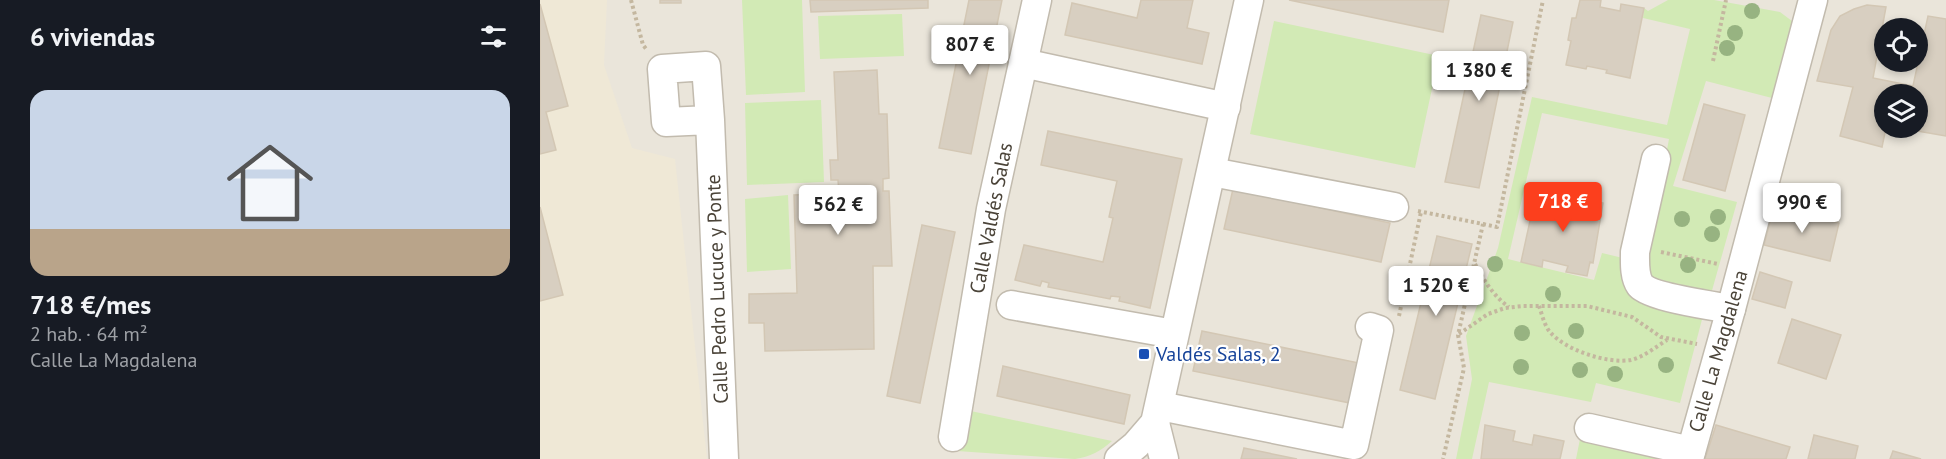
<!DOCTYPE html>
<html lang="es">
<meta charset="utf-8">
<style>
:root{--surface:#171b24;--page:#20242c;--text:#f1f3f6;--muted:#9ea1a6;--accent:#fc3f1d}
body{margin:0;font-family:"PT Sans",sans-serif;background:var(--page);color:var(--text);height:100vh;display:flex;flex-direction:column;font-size:22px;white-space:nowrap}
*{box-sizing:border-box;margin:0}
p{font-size:20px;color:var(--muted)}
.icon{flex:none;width:33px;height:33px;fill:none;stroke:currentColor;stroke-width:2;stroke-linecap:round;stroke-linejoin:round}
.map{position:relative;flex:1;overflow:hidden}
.side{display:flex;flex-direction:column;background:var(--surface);width:540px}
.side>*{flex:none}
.tools{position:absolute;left:1334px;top:18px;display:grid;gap:12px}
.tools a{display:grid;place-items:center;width:54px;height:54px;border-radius:50%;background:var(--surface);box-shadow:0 3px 9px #0003;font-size:30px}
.price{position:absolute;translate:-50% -51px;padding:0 14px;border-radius:6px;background:#fff;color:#222;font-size:20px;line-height:39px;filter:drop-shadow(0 2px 3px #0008)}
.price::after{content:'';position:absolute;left:50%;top:36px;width:18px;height:14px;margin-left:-9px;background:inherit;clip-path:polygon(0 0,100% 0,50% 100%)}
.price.active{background:var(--accent);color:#fff}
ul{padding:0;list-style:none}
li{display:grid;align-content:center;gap:12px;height:318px;padding:0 30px}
li span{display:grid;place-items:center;height:186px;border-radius:18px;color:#555}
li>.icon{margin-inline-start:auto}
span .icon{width:108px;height:108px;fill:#fffc;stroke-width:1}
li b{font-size:26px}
h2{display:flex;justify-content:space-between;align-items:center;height:72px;padding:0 30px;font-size:26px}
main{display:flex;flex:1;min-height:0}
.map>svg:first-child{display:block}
.residential{fill:#eae5da;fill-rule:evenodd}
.education{fill:#efe8d6}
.green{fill:#d2eab5}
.building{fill:#d8cfc1;stroke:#d3c7b4;stroke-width:1.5}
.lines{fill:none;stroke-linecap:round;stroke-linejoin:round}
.minor-casing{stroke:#c2bbae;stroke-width:31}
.path{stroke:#c4b79f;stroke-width:4;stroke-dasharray:3 3;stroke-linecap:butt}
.minor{stroke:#fff;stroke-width:28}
.tree{fill:#97b381}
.transit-dot{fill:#1a4fb4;stroke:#fff;stroke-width:2}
.labels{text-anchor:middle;stroke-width:4.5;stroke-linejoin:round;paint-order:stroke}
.street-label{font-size:20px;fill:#4b4439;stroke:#fff}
.transit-label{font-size:20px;fill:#164399;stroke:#fff;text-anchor:start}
</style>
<main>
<section class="side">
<h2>6 viviendas<svg class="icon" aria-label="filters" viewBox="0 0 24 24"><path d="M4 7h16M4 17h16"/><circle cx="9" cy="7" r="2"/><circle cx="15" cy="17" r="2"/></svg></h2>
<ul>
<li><span style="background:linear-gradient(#c9d6e8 75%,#b9a48a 0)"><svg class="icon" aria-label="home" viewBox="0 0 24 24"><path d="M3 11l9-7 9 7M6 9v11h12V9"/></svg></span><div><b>718 €/mes</b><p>2 hab. · 64 m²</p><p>Calle La Magdalena</p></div></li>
</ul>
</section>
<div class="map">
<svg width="1406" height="459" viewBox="0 0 1406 459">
<rect width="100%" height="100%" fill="#f6f3ec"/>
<!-- residential -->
<path class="residential" d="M0 0H1406V459H0ZM1344 28H1377V62H1344ZM1344 94H1377V128H1344Z"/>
<!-- education -->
<path class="education" d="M0 0H67L64 65 92 148 135 159 167 459H0Z"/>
<!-- green -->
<g class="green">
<path d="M202 0H262L265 92 206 95Z"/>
<path d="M1128 0H1174L1240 12 1252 21 1232 98 1166 81 1133 186 1197 202 1171 294 1122 284 1104 271 1129 139 1002 113 968 259 1054 280 1062 253 1087 259 1089 280 1165 308 1140 403 1056 383 1051 402 949 382 932 459H916L932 379 926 336 958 248 992 97 1127 125 1150 29 1103 18 1104 8 1108 11Z"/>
<path d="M362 14 364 56 280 59 278 16Z"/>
<path d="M734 21 899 56 875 168 710 134Z"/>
<path d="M281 100 284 182 207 185 205 103Z"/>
<path d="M248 195 251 269 207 272 205 199Z"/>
<path d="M426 410 572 441C561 451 550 457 535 459L417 451Z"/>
<path d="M1040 439 1124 459H1036Z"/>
</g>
<!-- building -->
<g class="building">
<rect x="120" y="0" width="21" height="3"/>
<path d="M270 0H388V8L271 12Z"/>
<path d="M429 0H462L431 154 399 148Z"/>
<path d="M601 0H653L647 28 669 33 662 64 525 35 532 3 597 18Z"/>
<path d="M749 0H909L903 32Z"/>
<path d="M1040 0H1061L1060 7 1080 11 1081 4 1104 8 1090 78 1066 73 1067 70 1047 66 1046 69 1026 65 1031 41 1028 40 1032 18H1036Z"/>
<path d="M0 4 28 106 6 112 16 150 0 154Z"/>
<path d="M1327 5 1346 7 1333 78 1373 86 1388 16 1406 19V136L1360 128H1377V94H1344V128H1346L1342 147 1300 136 1313 87 1277 81 1291 30 1300 16 1314 9Z"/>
<path d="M941 15 973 22 939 188 905 182Z"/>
<path d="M337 70 339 114H347L349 178 343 179V191H349L352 266H333L334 349 225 351 224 323H209V294L257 293 254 195 299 193 298 180H291L290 160H298L294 72Z"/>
<path d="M1164 104 1205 115 1185 191 1143 180Z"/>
<path d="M508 131 642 159 610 308 579 301 580 297 571 296 570 299 508 287 509 283 502 281 500 286 475 280 484 245 563 262 573 218 569 217 577 181 501 165Z"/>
<path d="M693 189 850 223 841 262 684 229Z"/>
<path d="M997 189 1020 194 1018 203 1038 207 1039 197 1063 203 1053 263 1050 262 1047 276 1026 272 1028 266 1003 260 1002 267 981 262Z"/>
<path d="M0 207 23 295 0 301Z"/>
<path d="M1234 207 1299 223 1290 261 1224 245Z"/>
<path d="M382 225 415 232 380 403 347 396Z"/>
<path d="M897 236 932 244 895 399 860 390Z"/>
<path d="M1220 272 1252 282 1245 308 1212 299Z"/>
<path d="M1252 319 1301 335 1286 379 1238 363Z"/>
<path d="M662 331 819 363 810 403 653 371Z"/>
<path d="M463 366 590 395 584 424 457 396Z"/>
<path d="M945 425 975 431 973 441 992 445 994 435 1024 441 1020 459H941Z"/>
<path d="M1176 425 1250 447 1246 459H1165Z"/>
<path d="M1274 435 1318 446 1315 459H1268Z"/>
<path d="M704 448 757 459H701Z"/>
<path d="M1353 451 1381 459H1350Z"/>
</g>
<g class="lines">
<!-- minor casing -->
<g class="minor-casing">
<g id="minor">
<path d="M483 63 686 107"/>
<path d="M170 120 126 122 122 69 166 66 170 120 184 459"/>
<path d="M1116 159 1095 252C1095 262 1094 276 1100 285 1110 297 1173 306 1191 309"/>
<path d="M672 172 854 207"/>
<path d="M471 305 634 334"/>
<path d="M620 406 814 445 839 330 830 327"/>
<path d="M615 423 624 459"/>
<path d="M1049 428 1151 451"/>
<path d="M413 437 451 209 497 0"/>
<path d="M579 459 596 445 615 423 709 0"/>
<path d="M1149 459 1191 309 1273 0"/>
</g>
</g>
<!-- path -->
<g class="path">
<path d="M91 0 103 45 107 50"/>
<path d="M1173 61 1186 0"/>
<path d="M878 211 943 224 918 335 924 368 903 459"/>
<path d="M943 224 957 227 1003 0"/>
<path d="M1121 252 1178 264"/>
<path d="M935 264C944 280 954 297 969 307"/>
<path d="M999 306C1002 314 1004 325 1010 332 1025 350 1067 364 1091 360 1104 357 1117 346 1127 340"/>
<path d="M859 316 881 212"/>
<path d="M919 334 948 314 965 308 983 306H1047L1092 317 1121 337 1157 344"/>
</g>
<!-- minor -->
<use href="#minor" class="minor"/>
</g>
<!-- trees -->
<g class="tree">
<circle cx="1212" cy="11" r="8"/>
<circle cx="1195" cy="33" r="8"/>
<circle cx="1187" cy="48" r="8"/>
<circle cx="1178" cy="217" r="8"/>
<circle cx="1142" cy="219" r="8"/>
<circle cx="1172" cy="234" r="8"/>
<circle cx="955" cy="264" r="8"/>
<circle cx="1148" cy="265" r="8"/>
<circle cx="1013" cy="294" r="8"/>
<circle cx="1036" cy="331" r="8"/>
<circle cx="982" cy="333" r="8"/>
<circle cx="1126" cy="365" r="8"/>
<circle cx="981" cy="367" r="8"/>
<circle cx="1040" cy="370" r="8"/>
<circle cx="1075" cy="374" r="8"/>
</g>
<!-- markers -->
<rect class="transit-dot" x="598" y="348" width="12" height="12" rx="3"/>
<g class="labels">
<!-- street labels -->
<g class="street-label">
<text transform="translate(451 218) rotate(-79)" y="7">Calle Valdés Salas</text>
<text transform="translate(177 289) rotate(-92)" y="7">Calle Pedro Lucuce y Ponte</text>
<text transform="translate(1178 351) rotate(-74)" y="7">Calle La Magdalena</text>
</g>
<!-- transit labels -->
<g class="transit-label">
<text x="616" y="361">Valdés Salas, 2</text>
</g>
</g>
</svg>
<div class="tools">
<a><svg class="icon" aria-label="locate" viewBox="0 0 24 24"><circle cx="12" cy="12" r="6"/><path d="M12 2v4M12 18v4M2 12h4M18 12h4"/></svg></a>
<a><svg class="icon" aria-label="layers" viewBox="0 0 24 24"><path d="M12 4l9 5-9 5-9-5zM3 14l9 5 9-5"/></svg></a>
</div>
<b class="price" style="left:430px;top:76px">807 €</b>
<b class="price" style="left:939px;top:102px">1 380 €</b>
<b class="price active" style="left:1023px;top:233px">718 €</b>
<b class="price" style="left:1262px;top:234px">990 €</b>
<b class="price" style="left:298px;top:236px">562 €</b>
<b class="price" style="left:896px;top:317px">1 520 €</b>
</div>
</main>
